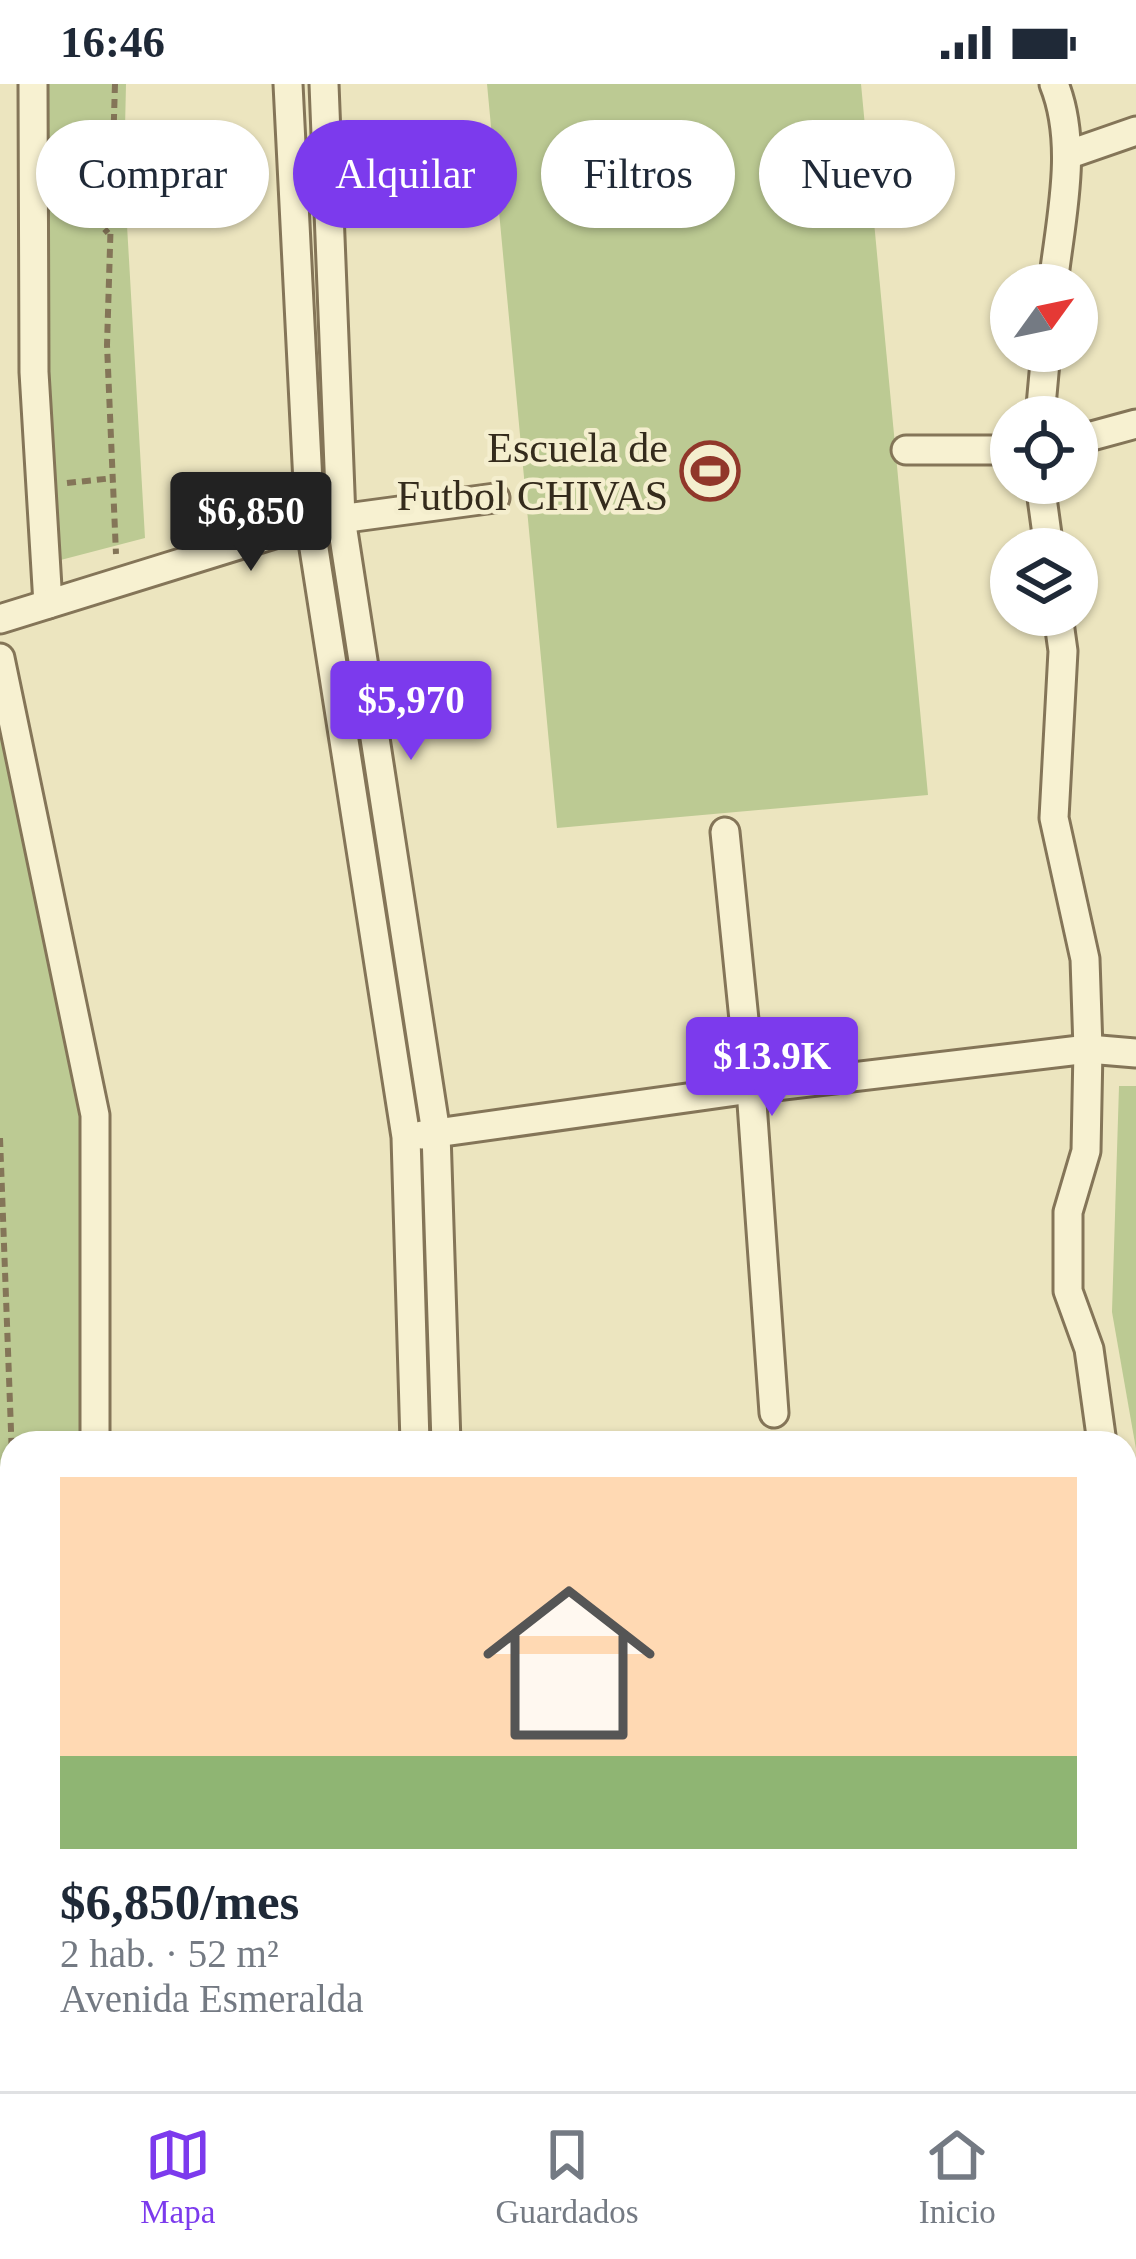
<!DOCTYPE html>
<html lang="es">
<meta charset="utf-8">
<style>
:root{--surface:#fff;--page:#f2f2f3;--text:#1f2937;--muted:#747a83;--line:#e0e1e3;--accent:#7c3aed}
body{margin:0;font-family:"Times New Roman",serif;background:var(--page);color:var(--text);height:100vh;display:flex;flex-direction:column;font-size:45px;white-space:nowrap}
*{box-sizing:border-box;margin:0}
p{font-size:39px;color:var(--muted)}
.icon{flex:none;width:66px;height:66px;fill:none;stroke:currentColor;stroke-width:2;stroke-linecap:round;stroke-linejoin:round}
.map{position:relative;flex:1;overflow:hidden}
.details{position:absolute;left:0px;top:1347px;width:1137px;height:660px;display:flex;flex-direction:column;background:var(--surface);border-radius:36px 36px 0 0;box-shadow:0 3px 9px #0004}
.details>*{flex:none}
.banner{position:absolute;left:36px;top:36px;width:1065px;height:108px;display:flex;gap:24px}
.needle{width:78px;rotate:57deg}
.buttons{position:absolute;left:990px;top:180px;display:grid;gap:24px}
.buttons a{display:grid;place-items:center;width:108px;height:108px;border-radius:50%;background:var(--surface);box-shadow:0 3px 9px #0004;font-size:60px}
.price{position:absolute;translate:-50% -102px;padding:0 27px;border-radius:12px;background:var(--accent);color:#fff;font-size:39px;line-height:78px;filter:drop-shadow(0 3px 6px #0008)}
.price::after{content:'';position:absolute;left:50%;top:72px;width:36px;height:27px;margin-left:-18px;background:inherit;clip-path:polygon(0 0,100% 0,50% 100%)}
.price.active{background:#222;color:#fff}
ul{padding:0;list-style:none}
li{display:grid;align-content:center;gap:24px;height:636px;padding:0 60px}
li span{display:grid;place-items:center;height:372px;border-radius:0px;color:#555}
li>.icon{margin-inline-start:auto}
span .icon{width:216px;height:216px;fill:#fffc;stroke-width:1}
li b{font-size:51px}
.pill{padding:0 42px;border-radius:54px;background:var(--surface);box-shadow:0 3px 9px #0004;font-size:42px;line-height:108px}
.pill.active{background:var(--accent);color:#fff}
.status{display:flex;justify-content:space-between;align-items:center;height:84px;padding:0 60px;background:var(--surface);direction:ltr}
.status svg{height:33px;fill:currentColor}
.tabs{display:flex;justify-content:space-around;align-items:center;height:168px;border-top:3px solid var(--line);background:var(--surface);font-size:33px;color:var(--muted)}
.tabs a{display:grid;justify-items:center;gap:6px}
.tabs .active{color:var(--accent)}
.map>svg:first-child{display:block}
.green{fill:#bcca93}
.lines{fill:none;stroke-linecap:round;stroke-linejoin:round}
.street-casing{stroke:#847558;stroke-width:33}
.path{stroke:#847558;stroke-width:6;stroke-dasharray:9 6;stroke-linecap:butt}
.street{stroke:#f7f1d1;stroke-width:27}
.labels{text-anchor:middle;stroke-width:9;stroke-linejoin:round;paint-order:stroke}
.poi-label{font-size:42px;fill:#342b1c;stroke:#f4eece;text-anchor:end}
</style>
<div class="status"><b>16:46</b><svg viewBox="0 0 49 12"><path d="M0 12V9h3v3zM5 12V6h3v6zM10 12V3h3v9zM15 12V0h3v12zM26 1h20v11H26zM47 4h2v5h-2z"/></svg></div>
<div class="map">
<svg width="1136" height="2007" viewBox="0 0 1136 2007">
<rect width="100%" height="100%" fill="#ece5bf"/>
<!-- green -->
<g class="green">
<path d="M46 0H126L124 89 145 454 53 478 40 276Z"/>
<path d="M487 0H861L928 711 557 744Z"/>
<path d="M0 626 83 1042 82 1359H12V1450L0 1443Z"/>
<path d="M1119 1002H1136V1365L1112 1228Z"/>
<path d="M211 1995H298L299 2007H214Z"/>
</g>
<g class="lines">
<!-- street casing -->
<g class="street-casing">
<g id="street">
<path d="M33 0 34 288 48 520"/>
<path d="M288 0 310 439 406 1053 415 1359"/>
<path d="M324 0 341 434 436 1049 446 1359"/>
<path d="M1067 71 1136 47"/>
<path d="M1053 201C1060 137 1079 62 1054 0"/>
<path d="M1040 333 1046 267"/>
<path d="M1077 356 1136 340"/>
<path d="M906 366H1011"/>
<path d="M1040 399 1049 465"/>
<path d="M1058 531 1063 567 1054 734 1085 875 1088 965 1086 1067 1068 1128V1207L1089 1265 1102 1359"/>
<path d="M0 535 310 439 495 414"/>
<path d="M0 574 95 1031V1359"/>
<path d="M725 748 751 1005 774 1329"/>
<path d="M422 1051 751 1005 1088 965 1136 969"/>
<path d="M0 1466 12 1472"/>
<path d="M1125 1530 1132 1582 1136 1706"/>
<path d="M187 1995 190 2007"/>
<path d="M467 1995 469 2007"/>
<path d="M504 1995 506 2007"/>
</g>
</g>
<!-- path -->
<g class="path">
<path d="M115 0 107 261 116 470"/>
<path d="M58 116H80L108 149"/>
<path d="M80 116 112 86"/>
<path d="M67 399 114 394"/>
<path d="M0 1054 12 1373"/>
<path d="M275 1995 277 2007"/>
</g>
<!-- street -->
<use href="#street" class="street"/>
</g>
<!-- icons -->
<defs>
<g id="stadium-ring" transform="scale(3)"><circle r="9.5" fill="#f4eece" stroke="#91372a" stroke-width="1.5"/><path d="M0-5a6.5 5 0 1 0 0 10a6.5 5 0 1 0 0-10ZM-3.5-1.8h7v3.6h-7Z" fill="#91372a"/></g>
</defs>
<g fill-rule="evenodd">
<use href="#stadium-ring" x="710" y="387"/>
</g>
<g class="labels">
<!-- poi labels -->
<g class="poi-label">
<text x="668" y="378">Escuela de<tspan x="668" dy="48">Futbol CHIVAS</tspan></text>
</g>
</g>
</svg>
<div class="buttons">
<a><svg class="needle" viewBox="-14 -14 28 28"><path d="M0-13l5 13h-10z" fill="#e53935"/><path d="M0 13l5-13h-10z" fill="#747a83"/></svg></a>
<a><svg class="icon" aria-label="locate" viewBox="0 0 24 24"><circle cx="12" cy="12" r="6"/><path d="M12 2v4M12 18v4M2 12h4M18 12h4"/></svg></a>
<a><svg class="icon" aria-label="layers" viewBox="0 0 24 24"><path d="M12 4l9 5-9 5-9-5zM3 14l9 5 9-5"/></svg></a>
</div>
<b class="price active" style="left:251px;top:490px">$6,850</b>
<b class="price" style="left:411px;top:679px">$5,970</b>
<b class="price" style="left:772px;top:1035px">$13.9K</b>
<div class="banner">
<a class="pill">Comprar</a>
<a class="pill active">Alquilar</a>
<a class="pill">Filtros</a>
<a class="pill">Nuevo</a>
</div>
<section class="details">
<ul>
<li><span style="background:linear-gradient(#ffd9b3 75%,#8fb573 0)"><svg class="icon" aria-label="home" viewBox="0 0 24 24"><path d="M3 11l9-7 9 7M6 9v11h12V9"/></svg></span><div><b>$6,850/mes</b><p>2 hab. · 52 m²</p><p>Avenida Esmeralda</p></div></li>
</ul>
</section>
</div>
<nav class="tabs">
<a class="active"><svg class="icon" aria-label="map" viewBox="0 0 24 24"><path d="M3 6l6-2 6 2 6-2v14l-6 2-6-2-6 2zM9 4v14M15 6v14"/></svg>Mapa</a>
<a><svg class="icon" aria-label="saved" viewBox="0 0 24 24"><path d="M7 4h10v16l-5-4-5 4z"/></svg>Guardados</a>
<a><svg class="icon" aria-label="home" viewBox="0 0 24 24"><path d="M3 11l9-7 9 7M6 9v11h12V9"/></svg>Inicio</a>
</nav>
